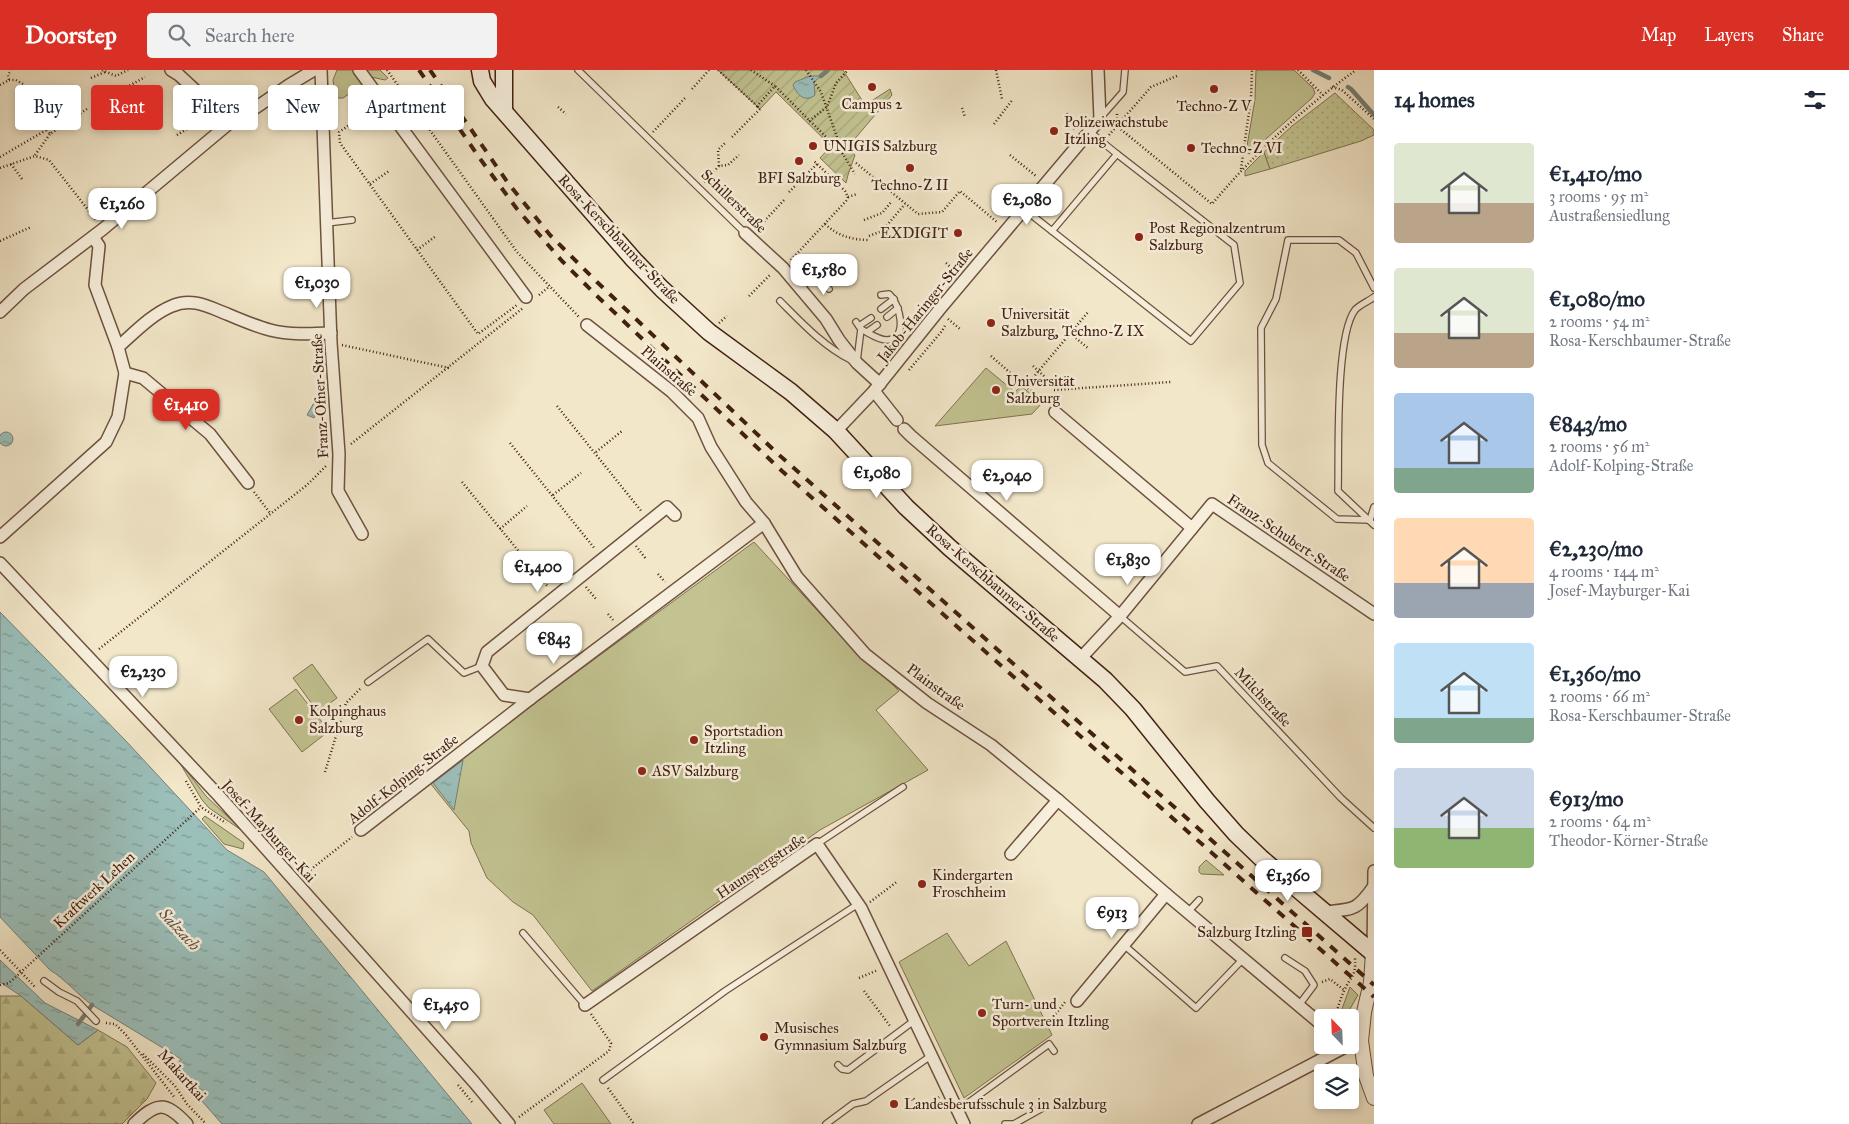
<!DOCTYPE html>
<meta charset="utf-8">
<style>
:root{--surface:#fff;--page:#f2f2f3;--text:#1f2937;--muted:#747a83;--accent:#d93025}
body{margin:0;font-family:"IM FELL Great Primer",serif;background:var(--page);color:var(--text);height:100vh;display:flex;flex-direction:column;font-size:19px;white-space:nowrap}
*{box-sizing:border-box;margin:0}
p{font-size:16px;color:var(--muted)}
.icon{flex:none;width:28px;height:28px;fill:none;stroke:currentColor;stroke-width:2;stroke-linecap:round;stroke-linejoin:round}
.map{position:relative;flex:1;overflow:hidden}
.panel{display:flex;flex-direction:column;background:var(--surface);width:475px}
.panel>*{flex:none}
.banner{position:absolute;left:15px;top:15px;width:475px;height:45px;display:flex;gap:10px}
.needle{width:32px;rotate:337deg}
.tools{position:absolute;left:1314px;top:939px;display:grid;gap:10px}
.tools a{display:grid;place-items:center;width:45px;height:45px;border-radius:5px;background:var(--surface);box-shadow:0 2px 8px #0003;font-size:25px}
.price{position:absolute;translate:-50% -42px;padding:0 11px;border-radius:10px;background:#fff;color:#222;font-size:16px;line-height:32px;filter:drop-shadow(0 1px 2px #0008)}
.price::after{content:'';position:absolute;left:50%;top:30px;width:15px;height:11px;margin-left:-8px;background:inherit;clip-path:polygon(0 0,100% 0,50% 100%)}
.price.selected{background:var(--accent);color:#fff}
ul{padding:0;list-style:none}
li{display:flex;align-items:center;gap:15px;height:125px;padding:0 20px}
li span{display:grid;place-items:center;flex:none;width:140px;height:100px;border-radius:5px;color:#555}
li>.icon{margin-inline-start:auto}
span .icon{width:60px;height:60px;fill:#fffc;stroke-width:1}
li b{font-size:21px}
h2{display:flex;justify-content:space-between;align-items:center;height:60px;padding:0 20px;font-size:21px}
.chip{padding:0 18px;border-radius:5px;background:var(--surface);box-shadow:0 2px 8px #0003;font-size:18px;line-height:45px}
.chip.selected{background:var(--accent);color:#fff}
header{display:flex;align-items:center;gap:30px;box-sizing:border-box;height:70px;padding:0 25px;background:var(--accent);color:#fff}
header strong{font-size:24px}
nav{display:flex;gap:28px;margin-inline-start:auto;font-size:18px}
.search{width:350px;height:45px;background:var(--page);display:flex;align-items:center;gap:12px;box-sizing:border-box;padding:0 18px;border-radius:5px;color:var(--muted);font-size:19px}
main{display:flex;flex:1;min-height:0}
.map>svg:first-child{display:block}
.grass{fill:#c2c391;stroke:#827252}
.forest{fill:url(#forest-firs);stroke:#827252}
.park{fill:url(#park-dots);stroke:#827252}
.garden{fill:url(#garden-furrows);stroke:#827252}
.water{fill:url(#water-ripples);stroke:#777f77}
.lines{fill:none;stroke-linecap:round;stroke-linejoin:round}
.stream{stroke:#777f77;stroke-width:4.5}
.service-casing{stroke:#6e5240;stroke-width:8}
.minor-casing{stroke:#6e5240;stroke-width:14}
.tertiary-casing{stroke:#6e5240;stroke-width:16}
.secondary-casing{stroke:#422012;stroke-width:19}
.path{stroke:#422012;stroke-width:2.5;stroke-dasharray:1 2.5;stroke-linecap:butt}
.service{stroke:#f7efdc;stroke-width:5.5}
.minor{stroke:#f7efdc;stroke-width:11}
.tertiary{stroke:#f7efdc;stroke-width:14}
.secondary{stroke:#f7efdc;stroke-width:16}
.rail{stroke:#422012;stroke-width:4;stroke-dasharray:9 9;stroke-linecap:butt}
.poi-dot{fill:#8f2418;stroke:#f7efdc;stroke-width:2}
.labels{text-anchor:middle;stroke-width:5;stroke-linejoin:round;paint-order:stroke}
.poi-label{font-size:15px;fill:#422012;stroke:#f7efdc;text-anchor:start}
.street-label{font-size:15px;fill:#422012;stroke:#f7efdc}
.water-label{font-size:16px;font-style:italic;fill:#5d5044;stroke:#f7efdc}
</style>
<header>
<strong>Doorstep</strong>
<div class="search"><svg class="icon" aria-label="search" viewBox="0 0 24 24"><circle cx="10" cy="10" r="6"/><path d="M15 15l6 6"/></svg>Search here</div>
<nav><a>Map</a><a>Layers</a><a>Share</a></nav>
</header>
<main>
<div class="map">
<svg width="1374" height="1054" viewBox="0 0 1374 1054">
<defs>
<pattern id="forest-firs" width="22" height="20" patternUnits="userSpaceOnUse" patternTransform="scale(1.25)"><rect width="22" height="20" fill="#c2c391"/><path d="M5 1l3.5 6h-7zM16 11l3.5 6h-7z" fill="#a8a77c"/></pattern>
<pattern id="park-dots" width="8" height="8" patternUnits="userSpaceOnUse" patternTransform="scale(1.25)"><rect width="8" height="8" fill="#c2c391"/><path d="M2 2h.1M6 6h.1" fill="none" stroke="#a8a77c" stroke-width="1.8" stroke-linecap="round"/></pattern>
<pattern id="garden-furrows" width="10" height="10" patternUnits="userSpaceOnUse" patternTransform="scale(1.25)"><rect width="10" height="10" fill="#c2c391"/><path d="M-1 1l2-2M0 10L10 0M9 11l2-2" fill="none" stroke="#a8a77c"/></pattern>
<pattern id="water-ripples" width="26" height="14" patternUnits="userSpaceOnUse" patternTransform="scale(1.25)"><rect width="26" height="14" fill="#9bbfba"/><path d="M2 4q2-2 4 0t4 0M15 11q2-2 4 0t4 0" fill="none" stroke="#809b96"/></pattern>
</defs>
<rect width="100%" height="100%" fill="#f2e7c9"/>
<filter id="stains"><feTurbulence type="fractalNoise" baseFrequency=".004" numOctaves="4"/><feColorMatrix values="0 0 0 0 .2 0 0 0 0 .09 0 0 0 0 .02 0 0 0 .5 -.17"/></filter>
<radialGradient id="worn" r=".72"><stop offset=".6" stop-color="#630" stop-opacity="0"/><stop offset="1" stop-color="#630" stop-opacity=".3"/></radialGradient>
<!-- grass -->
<g class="grass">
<path d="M337 0H354L363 14 343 28H336L333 10Z"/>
<path d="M366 0H380L388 8 385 10 371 7Z"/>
<path d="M1256 0H1294L1313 18 1315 23 1312 28 1249 84 1246 82 1255 29Z"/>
<path d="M1264 82 1270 99 1245 106V101Z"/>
<path d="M986 298 1015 322 1021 316 1042 333 1032 344 935 356Z"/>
<path d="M754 472 827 551 899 621 876 640 928 700 820 760 592 921 533 845 513 832 487 808 471 773 469 761 430 713 543 627Z"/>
<path d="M312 594 337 628 318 642 293 608Z"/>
<path d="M296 619 329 661 302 682 269 639Z"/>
<path d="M178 690 206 726 244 762 209 738 202 730Z"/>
<path d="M205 746 244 773 243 779 224 774 202 749Z"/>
<path d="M1206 790 1224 805 1201 804 1199 802V797Z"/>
<path d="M947 863 969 896 1006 871 1052 965 964 1028 899 892Z"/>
<path d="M1350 917 1358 925 1347 944 1339 947Z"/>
<path d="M582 1013 611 1054H554L544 1040Z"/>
</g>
<!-- forest -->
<path class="forest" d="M0 926H21L78 975 98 960 127 977 156 1013 147 1029 122 1054H0Z"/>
<!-- park -->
<path class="park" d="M1335 23 1374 60V65L1361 71 1270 99 1264 82 1292 56Z"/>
<!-- garden -->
<path class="garden" d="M718 0H843L865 35 890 19 892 25 847 78 855 85 848 105 846 113 820 88 831 76 776 22 760 39Z"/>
<!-- water -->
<g class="water">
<path d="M810 6H821L814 12 815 25C805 33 797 25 793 15L795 12Z"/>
<path d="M315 331 321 334 314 348 307 345Z"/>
<circle cx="6" cy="369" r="7"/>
<path d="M0 542 126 671 227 780 264 802 472 1054H222L174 999 181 989 92 935C77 924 65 909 50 900L0 847Z"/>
<path d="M463 690 454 740 433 713Z"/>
<path d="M0 890 45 933 98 960 78 975 21 926 0 912Z"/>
</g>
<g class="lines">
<!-- stream -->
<g class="stream">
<path d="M1313 0 1329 8"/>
<path d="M821 6 828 0"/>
<path d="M1348 17 1351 19 1374 45"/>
<path d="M78 954 92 935"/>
</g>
<!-- service casing -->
<g class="service-casing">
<g id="service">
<path d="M578 0 745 163"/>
<path d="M1101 47 1123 22 1125 0"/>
<path d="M1024 139 1052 161 1117 84 1090 62"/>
<path d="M326 153 352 150"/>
<path d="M1052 161 1191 271 1240 213 1234 175 1117 84"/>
<path d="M800 218C813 207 817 205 829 219"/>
<path d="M1374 227C1369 231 1359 235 1355 240 1335 266 1339 384 1338 421L1374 455"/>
<path d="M780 231C802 253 823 276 851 290"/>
<path d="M881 239 894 229"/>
<path d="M887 247 898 238"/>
<path d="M856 252 861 259 857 291"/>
<path d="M859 256 871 248"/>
<path d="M861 259C869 263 878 270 887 270 909 269 900 234 889 224L881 225"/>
<path d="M867 262 877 255"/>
<path d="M1370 450 1337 449 1268 393 1262 375 1261 258 1276 229 1288 170H1339L1356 183 1374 218"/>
<path d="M1370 450 1374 437"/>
<path d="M1120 546 1185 602 1217 596 1341 728 1374 758"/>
<path d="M368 612 428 569 464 603 482 596"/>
<path d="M817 774 903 717"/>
<path d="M1188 842 1199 830"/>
<path d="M523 863 585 935"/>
<path d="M1124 875 1196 938 1243 889"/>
<path d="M1285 888 1305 901 1314 915 1299 935"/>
<path d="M44 911 59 922 77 931 96 951"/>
<path d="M838 995 842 999 848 1000 915 950"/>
<path d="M603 1010 725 921 858 834"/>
<path d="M957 1041 1049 974 1054 981"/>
<path d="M826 1054 853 1034 866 1031 932 985"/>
<path d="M1005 1054H1014L1046 1036"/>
</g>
</g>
<!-- minor casing -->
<g class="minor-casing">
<g id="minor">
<path d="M171 0 179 5 222 45 232 51"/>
<path d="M321 0 331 273 339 384 338 421 362 464"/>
<path d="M359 0 526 227"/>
<path d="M745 163 783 198 826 249 839 270 857 293 880 314"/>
<path d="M0 242 24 219 103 159 232 51 245 45 289 15 314 0"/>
<path d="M587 255 672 322 698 348 711 377 746 432 764 453 797 507 865 584 927 633 991 675 1058 730 1166 824 1322 955"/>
<path d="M118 277C134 263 152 244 172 236 192 227 209 237 227 244 241 250 255 256 270 260 289 265 311 264 331 263"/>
<path d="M125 303 143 308 210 364 248 413"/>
<path d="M874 321 897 350"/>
<path d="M1055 342 1192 458"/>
<path d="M904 359 911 366 1120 546"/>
<path d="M836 361 874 321 939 240 1100 49 1098 0"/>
<path d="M0 467 106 372 118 347 125 303 118 277 95 215 99 176 93 167"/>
<path d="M0 493 219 726 474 1012 509 1054"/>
<path d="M1080 589 1120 546 1212 434 1374 544"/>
<path d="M530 629 504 625 482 596 487 582 667 437 675 445"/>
<path d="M361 760 530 629 764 453"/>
<path d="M1011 784 1058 730"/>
<path d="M1323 842C1353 839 1356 842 1374 816"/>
<path d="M1373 883 1374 801"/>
<path d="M1077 931 1166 824"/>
<path d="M585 935 817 774 861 838 964 1054"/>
<path d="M134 1054C157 1032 165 1031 187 1054"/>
<path d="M1198 1054 1349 975"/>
</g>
</g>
<!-- tertiary casing -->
<g class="tertiary-casing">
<path id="tertiary" d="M1373 883 1371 912 1364 942 1361 971 1366 1006 1374 1028"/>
</g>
<!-- secondary casing -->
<g class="secondary-casing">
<g id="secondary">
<path d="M480 0 482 11 493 29 634 190 662 219 709 262 791 322 836 361 906 437 950 478 1105 610 1133 639 1207 731 1236 764 1261 788 1374 884"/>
<path d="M504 0V40"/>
</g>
</g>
<!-- path -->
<g class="path">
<path d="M102 0 116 6 128 0"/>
<path d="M387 0 517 182 579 247"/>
<path d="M718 0 757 36 775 16 843 84"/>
<path d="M751 0 775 16"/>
<path d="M806 0 821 22 843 84 855 104"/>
<path d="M996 0 1002 29"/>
<path d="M1298 0 1323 25"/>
<path d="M91 8 105 2"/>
<path d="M9 10H16L23 14 50 64 87 39"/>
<path d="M0 15 9 10 8 5 11 0"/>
<path d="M1332 17 1342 20 1374 49"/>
<path d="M692 19 709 0"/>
<path d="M102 31 145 7"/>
<path d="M558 37 566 44"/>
<path d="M962 38 965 47"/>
<path d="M1067 43 1069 54 1075 59"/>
<path d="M1117 44 1118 56"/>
<path d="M809 51 827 37 836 13 848 0"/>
<path d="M354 52 339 62 340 73 478 264 517 235"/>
<path d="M994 54 1013 29"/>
<path d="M1112 54 1118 57 1212 134C1254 84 1303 38 1356 0"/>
<path d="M653 62 686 27"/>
<path d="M177 65 207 47"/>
<path d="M1109 65 1151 17 1179 5"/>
<path d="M732 67 760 39 757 36"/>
<path d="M35 85 50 64"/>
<path d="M1010 85 1036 106"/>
<path d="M0 87 48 59"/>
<path d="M856 93 918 144 942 142 960 121 997 152"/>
<path d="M11 94 22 109"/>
<path d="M719 96 718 80 726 72"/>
<path d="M0 98 35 86 49 90 96 150"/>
<path d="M1241 99 1251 28 1252 0"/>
<path d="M704 112 719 96 728 95 739 85"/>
<path d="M370 114 389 101"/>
<path d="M789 122 817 94"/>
<path d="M848 127 857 124"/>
<path d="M864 150 882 143 892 131"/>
<path d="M825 154C838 166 852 170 870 170"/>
<path d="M757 159 785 129"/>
<path d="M869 166 882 161 905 134"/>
<path d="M0 171 31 157"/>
<path d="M417 180 436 166"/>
<path d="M791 190 846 131 848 127 845 121 813 90"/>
<path d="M946 193 956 202"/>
<path d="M539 225 550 216"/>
<path d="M749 226 771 204"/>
<path d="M948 249 960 259"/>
<path d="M719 253 727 246"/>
<path d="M1065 259 1089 279"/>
<path d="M342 275 449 298"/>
<path d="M991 286 1046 334"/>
<path d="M1033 296 1056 317"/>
<path d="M909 300 942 261 946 254"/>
<path d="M1026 316 1089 241"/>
<path d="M1054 320 1171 312"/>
<path d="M557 336 642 442"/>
<path d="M510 373 595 479"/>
<path d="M351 374 523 238"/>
<path d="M596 382 622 361"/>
<path d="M462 412 548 517"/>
<path d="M254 422 270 443"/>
<path d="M553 425 581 403"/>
<path d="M500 459 527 436"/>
<path d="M636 476 646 489"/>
<path d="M658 504 665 512"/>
<path d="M586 517 596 529"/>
<path d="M608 544 613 550"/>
<path d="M99 579 307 415 326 396"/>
<path d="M325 702 346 633 361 618"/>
<path d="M186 711 201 737 226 753"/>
<path d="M305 804 352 767"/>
<path d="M870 832 898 811"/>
<path d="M0 880 36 918"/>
<path d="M859 908 878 900"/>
<path d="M1322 912 1330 909 1344 920"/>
<path d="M0 915 9 913 20 903 201 737"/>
<path d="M864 921 890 956"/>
<path d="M1334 948C1338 939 1340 929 1344 921 1351 905 1356 908 1355 888"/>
<path d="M106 953 115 954 126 965 175 1028"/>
<path d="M1047 955 1065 932"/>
<path d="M1319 977 1320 971 1322 967"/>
<path d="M143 984 175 1016 187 1034 206 1054"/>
<path d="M458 1015 472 1032"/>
<path d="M608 1018 634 1054"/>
<path d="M911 1030 913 1028 922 1040 939 1027"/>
<path d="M519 1047 609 981 611 973 591 944"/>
</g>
<!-- service -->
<use href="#service" class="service"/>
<!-- minor -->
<use href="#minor" class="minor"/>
<!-- tertiary -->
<use href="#tertiary" class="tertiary"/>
<!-- secondary -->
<use href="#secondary" class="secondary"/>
<!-- rail -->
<g class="rail">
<path d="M419 0 481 90 517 139 562 191 597 226 782 401 1374 927"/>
<path d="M430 0 508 113 550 165 597 212 778 384 1374 915"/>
</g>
</g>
<!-- markers -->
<g class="poi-dot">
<circle cx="872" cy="17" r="5"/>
<circle cx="1214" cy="19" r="5"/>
<circle cx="1054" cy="61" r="5"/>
<circle cx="813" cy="76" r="5"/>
<circle cx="1191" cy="78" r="5"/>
<circle cx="799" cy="91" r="5"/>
<circle cx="910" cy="98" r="5"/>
<circle cx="958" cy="163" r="5"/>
<circle cx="1139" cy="167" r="5"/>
<circle cx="991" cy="253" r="5"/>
<circle cx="996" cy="320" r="5"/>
<circle cx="299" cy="650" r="5"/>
<circle cx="694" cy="670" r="5"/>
<circle cx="642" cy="701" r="5"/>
<circle cx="922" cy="814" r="5"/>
<rect x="1301" y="856" width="12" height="12" rx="2.5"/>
<circle cx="982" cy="943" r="5"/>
<circle cx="764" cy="967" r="5"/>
<circle cx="894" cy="1034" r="5"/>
</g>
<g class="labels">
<!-- poi labels -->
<g class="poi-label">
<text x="872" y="39" text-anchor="middle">Campus 2</text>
<text x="1214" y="41" text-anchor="middle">Techno-Z V</text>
<text x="1064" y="57">Polizeiwachstube<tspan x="1064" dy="17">Itzling</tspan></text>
<text x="823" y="81">UNIGIS Salzburg</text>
<text x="1201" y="83">Techno-Z VI</text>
<text x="799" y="113" text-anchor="middle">BFI Salzburg</text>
<text x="910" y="120" text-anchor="middle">Techno-Z II</text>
<text x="1149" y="163">Post Regionalzentrum<tspan x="1149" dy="17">Salzburg</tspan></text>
<text x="948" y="168" text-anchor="end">EXDIGIT</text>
<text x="1001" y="249">Universität<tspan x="1001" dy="17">Salzburg, Techno-Z IX</tspan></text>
<text x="1006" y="316">Universität<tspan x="1006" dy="17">Salzburg</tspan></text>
<text x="309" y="646">Kolpinghaus<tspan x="309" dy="17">Salzburg</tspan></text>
<text x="704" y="666">Sportstadion<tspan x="704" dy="17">Itzling</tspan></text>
<text x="652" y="706">ASV Salzburg</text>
<text x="932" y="810">Kindergarten<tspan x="932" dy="17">Froschheim</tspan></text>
<text x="1296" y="867" text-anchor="end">Salzburg Itzling</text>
<text x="992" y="939">Turn- und<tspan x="992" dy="17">Sportverein Itzling</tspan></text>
<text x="774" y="963">Musisches<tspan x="774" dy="17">Gymnasium Salzburg</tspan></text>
<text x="904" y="1039">Landesberufsschule 3 in Salzburg</text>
</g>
<!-- street labels -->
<g class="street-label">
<text transform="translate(734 131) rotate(44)" y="5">Schillerstraße</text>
<text transform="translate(619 169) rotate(47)" y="5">Rosa-Kerschbaumer-Straße</text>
<text transform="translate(925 235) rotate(-51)" y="5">Jakob-Haringer-Straße</text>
<text transform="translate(669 301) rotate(41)" y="5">Plainstraße</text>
<text transform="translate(320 326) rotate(-93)" y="5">Franz-Ofner-Straße</text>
<text transform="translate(1289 468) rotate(34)" y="5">Franz-Schubert-Straße</text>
<text transform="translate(993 513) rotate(41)" y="5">Rosa-Kerschbaumer-Straße</text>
<text transform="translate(936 617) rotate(36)" y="5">Plainstraße</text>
<text transform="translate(1263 627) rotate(47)" y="5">Milchstraße</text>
<text transform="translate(403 709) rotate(-38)" y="5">Adolf-Kolping-Straße</text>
<text transform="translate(269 761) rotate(48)" y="5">Josef-Mayburger-Kai</text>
<text transform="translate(761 796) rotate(-34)" y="5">Haunspergstraße</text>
<text transform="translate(94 820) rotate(-43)" y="5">Kraftwerk Lehen</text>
<text transform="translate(182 1005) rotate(48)" y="5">Makartkai</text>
</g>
<!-- water labels -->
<g class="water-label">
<text transform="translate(180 859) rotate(47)" y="6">Salzach</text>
</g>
</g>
<rect width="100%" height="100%" filter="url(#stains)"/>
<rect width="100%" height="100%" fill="url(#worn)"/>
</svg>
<div class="tools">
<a><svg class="needle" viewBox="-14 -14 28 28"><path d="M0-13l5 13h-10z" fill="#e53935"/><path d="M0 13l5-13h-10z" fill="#747a83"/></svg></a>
<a><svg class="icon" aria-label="layers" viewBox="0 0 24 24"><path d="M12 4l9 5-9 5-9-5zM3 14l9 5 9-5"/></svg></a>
</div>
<b class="price" style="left:1027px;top:156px">€2,080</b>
<b class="price" style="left:122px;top:160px">€1,260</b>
<b class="price" style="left:824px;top:226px">€1,580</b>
<b class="price" style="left:317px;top:239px">€1,030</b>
<b class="price selected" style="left:186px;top:361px">€1,410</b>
<b class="price" style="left:877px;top:429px">€1,080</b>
<b class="price" style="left:1007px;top:432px">€2,040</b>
<b class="price" style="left:1128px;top:516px">€1,830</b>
<b class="price" style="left:538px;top:523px">€1,400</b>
<b class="price" style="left:554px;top:595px">€843</b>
<b class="price" style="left:143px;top:628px">€2,230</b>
<b class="price" style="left:1288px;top:832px">€1,360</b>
<b class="price" style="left:1112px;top:869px">€913</b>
<b class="price" style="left:446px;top:961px">€1,450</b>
<div class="banner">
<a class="chip">Buy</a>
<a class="chip selected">Rent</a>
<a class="chip">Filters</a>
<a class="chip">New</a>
<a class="chip">Apartment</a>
</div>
</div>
<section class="panel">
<h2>14 homes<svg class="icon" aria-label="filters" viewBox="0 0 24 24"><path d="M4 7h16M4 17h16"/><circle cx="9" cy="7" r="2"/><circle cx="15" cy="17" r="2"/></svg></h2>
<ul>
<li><span style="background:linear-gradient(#dfe7d0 60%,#b9a48a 0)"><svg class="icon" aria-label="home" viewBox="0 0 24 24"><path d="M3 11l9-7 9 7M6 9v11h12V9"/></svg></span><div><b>€1,410/mo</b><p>3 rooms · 95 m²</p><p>Austraßensiedlung</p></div></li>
<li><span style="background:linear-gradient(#dfe7d0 65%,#b9a48a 0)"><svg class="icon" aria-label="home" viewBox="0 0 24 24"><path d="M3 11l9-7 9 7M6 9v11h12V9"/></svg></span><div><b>€1,080/mo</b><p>2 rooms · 54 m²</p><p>Rosa-Kerschbaumer-Straße</p></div></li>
<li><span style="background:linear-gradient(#a9c7e8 75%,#7fa58c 0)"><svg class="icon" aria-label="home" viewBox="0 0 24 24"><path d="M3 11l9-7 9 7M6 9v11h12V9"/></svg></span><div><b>€843/mo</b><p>2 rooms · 56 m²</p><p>Adolf-Kolping-Straße</p></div></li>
<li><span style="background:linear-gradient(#ffd9b3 65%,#9aa5b1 0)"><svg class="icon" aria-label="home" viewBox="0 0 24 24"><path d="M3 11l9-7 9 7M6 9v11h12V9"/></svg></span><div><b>€2,230/mo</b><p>4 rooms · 144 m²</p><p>Josef-Mayburger-Kai</p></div></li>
<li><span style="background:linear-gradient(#bfe0f5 75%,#7fa58c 0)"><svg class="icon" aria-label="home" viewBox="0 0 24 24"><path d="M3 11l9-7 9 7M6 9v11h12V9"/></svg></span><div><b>€1,360/mo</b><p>2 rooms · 66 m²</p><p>Rosa-Kerschbaumer-Straße</p></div></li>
<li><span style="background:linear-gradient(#c9d6e8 60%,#8fb573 0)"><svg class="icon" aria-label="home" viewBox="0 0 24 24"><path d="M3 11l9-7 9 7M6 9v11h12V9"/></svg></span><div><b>€913/mo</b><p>2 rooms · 64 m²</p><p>Theodor-Körner-Straße</p></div></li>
</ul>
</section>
</main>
